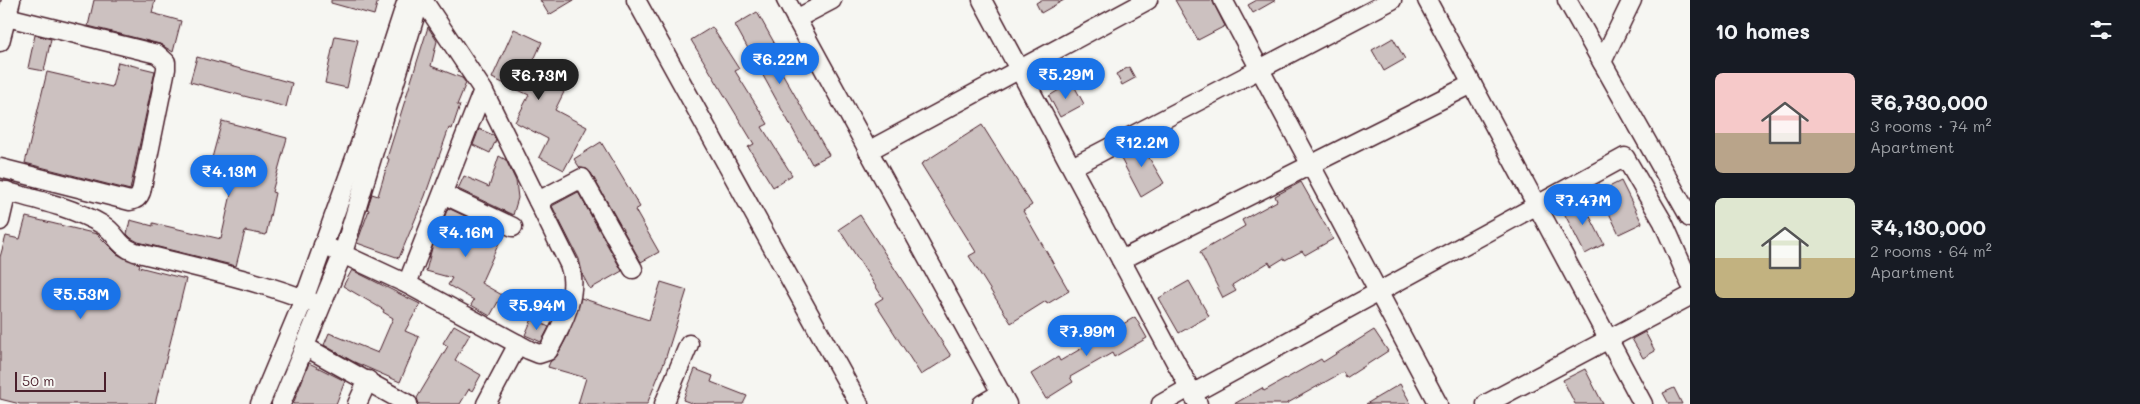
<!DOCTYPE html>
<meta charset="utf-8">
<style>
:root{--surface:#171b24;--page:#20242c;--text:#f1f3f6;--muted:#9ea1a6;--accent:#1a73e8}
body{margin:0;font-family:Mali,sans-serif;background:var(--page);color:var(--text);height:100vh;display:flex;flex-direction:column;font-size:19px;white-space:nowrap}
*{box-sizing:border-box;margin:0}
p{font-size:16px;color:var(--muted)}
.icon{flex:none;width:28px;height:28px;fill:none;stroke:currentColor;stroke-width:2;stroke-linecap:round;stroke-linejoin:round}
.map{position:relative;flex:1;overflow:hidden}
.panel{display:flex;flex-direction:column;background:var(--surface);width:450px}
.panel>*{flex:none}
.scale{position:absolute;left:15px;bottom:12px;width:91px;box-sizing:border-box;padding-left:5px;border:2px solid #4a1f2b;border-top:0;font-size:14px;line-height:18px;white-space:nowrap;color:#4a1f2b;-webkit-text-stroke:4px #f6f6f2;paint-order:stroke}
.price{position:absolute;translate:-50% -42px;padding:0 11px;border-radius:18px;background:var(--accent);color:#fff;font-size:16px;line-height:32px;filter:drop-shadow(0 1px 2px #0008)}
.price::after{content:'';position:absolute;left:50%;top:30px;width:15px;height:11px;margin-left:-8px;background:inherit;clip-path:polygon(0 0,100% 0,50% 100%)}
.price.selected{background:#222;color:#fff}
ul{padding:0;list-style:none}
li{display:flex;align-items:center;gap:15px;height:125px;padding:0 25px}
li span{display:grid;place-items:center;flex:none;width:140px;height:100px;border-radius:8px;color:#555}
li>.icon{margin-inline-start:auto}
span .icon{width:60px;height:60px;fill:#fffc;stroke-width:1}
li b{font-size:21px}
h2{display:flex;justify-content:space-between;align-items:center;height:60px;padding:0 25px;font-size:21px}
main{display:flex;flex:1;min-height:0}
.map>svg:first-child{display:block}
.building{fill:#ccc1c0;stroke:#4a1f2b}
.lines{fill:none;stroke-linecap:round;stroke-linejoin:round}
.minor-casing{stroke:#4a1f2b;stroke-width:21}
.minor{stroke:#f6f6f2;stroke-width:18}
</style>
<main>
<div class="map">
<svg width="1690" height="404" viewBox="0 0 1690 404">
<rect width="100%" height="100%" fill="#f6f6f2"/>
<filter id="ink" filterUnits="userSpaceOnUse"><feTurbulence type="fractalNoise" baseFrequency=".02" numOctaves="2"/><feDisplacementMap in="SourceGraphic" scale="10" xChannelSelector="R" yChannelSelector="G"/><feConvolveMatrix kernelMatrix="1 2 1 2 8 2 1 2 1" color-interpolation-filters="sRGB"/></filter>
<g filter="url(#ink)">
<!-- building -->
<g class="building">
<path d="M94 0H155L152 13 181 21 173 52 160 44 88 26Z"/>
<path d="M331 0H378L374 15 331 3Z"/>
<path d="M540 0H574L549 15Z"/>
<path d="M1041 0H1064L1041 13 1036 3Z"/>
<path d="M1175 0H1212L1225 26 1198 40Z"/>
<path d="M1257 0H1276L1253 13 1248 5Z"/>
<path d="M757 12 776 46 769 50 829 155 812 164 735 25Z"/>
<path d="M428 27 437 41 431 66 462 78 466 83 457 105H460L452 129 449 128 425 196 399 258 357 243 369 210 367 209 372 194 378 196 389 159 387 158Z"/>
<path d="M712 27 739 69 735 71 768 124 762 127 792 175 773 187 748 147 754 144 691 40Z"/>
<path d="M514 29 542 42 528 73 564 92 555 110 587 127 564 170 539 157 548 139 515 122 529 95 492 78Z"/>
<path d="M35 35 51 39 44 71 28 68Z"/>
<path d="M335 36 358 40 347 88 325 83Z"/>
<path d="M1393 38 1405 59 1384 71 1372 50Z"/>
<path d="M197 57 292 83 286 107 190 82Z"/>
<path d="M118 62 155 71 130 190 25 163 47 72 112 87Z"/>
<path d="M1129 67 1135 78 1122 85 1116 74Z"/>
<path d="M1072 82 1084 104 1060 117 1049 96Z"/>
<path d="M222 121 287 138 272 192 275 193 266 235 245 231 236 266 138 242 131 238 127 234 130 220 153 226V223L221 239 235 176 209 169Z"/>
<path d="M982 125 1032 205 1023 211 1069 291 1047 304 1046 301 1011 323 969 256 976 252 921 164Z"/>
<path d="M479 129 493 135 496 140 490 153 473 145Z"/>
<path d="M1148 140 1155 152 1148 156 1164 183 1141 197 1119 155Z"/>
<path d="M601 142 640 207 635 210 659 252 641 262 591 173 587 169 580 168 574 159Z"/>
<path d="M499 156 506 160 516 181 518 198 513 215 458 189 464 176 489 187Z"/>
<path d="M1621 181 1642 223 1619 234 1599 192Z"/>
<path d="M1301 182 1333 239 1305 255 1302 251 1285 260 1284 258 1271 266 1269 262 1232 285 1236 291 1223 298 1200 252 1245 226 1242 220 1277 201 1275 196Z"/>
<path d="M578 192 622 271 590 289 583 276 579 259 552 206Z"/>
<path d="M1581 199 1604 244 1585 254 1562 209Z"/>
<path d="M448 208 503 234 481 283 502 295 490 316 471 305 474 300 448 285 452 278 426 271 432 248Z"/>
<path d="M860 215 951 356 921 375 875 303 883 298 839 229Z"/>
<path d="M26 217 97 234 117 254 140 264 139 267 186 279 155 404H20L0 399V257L6 236 20 239Z"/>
<path d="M352 270 420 304 405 331 419 337 400 382 352 361 324 345 329 333 378 353 393 318 383 312 384 310 343 286Z"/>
<path d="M1189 281 1209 316 1179 333 1159 298Z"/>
<path d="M661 282 687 290 665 360 647 404H578L586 378 548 367 550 362 557 356 568 335 581 298 649 320Z"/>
<path d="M1135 317 1147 338 1114 357 1112 353 1070 377 1073 382 1046 399 1031 374 1058 357 1060 361Z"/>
<path d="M532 319 549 327 541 342 525 335Z"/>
<path d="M454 325 470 334 455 360 481 375 472 391 469 389 460 404H419L417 398 448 346 443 343Z"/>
<path d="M1374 330 1388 351 1346 378 1343 372 1286 404H1234L1262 388 1264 391 1321 359 1323 362Z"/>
<path d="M1645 332 1655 351 1643 358 1632 339Z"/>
<path d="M309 363 345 381 336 404H293Z"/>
<path d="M695 369 713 376 711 382 747 396 743 404H694L683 400Z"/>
<path d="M1585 369 1603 404H1575L1563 380Z"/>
<path d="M1400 384 1411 404H1366Z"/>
<path d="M1674 388 1682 404H1669L1663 393Z"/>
</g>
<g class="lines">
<!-- minor casing -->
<g class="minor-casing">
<g id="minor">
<path d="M636 0 859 404"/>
<path d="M786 0 1007 404"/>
<path d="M982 0 1198 404"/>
<path d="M1223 0 1438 404"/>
<path d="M1427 0 1643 404"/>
<path d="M1567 0 1690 218"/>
<path d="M796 19 832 0"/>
<path d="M0 42 11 0"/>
<path d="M1602 62 1632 0"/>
<path d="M868 151 1148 0"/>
<path d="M1072 167 1392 0"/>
<path d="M0 168 130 201C136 200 139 198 141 192L166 69V62L157 54 7 17"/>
<path d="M0 190C34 199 72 207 103 225 118 234 116 245 135 252 195 267 257 280 315 303"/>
<path d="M443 194 513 227"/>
<path d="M538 201 582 178 633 269"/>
<path d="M0 221 7 191"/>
<path d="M323 245 407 284 529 350 539 354 548 351C562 326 580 292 569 264L483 90 423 0"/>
<path d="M1121 260 1472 84"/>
<path d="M407 284 483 90"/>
<path d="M304 346 408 404"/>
<path d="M1192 394 1625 157 1663 222 1690 283"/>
<path d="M260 404 304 299 360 144 407 0"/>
<path d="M281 404 343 253 420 0"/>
<path d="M357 404 368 380"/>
<path d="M486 404 518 344"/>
<path d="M664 404 689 344"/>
<path d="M982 404 1001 393"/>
<path d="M1161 404 1189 388"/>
<path d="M1486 404 1690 296"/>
</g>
</g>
<!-- minor -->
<use href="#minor" class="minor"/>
</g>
</g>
</svg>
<div class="scale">50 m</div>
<b class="price" style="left:780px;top:85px">₹6.22M</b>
<b class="price" style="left:1066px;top:100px">₹5.29M</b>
<b class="price selected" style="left:539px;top:101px">₹6.73M</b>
<b class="price" style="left:1142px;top:168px">₹12.2M</b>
<b class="price" style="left:229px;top:197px">₹4.13M</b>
<b class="price" style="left:1583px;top:226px">₹7.47M</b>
<b class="price" style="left:466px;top:258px">₹4.16M</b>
<b class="price" style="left:81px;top:320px">₹5.53M</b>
<b class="price" style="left:537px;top:331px">₹5.94M</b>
<b class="price" style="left:1087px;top:357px">₹7.99M</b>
</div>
<section class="panel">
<h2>10 homes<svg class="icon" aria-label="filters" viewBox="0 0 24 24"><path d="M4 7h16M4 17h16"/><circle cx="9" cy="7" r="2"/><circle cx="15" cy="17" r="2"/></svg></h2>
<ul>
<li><span style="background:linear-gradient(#f6c9c9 60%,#b9a48a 0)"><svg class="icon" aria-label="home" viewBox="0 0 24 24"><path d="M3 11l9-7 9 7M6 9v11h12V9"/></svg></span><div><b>₹6,730,000</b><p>3 rooms · 74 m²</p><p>Apartment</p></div></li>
<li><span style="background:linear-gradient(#dfe7d0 60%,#c2b280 0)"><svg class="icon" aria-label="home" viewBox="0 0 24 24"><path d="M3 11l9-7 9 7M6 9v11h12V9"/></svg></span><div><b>₹4,130,000</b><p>2 rooms · 64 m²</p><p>Apartment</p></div></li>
</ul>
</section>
</main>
